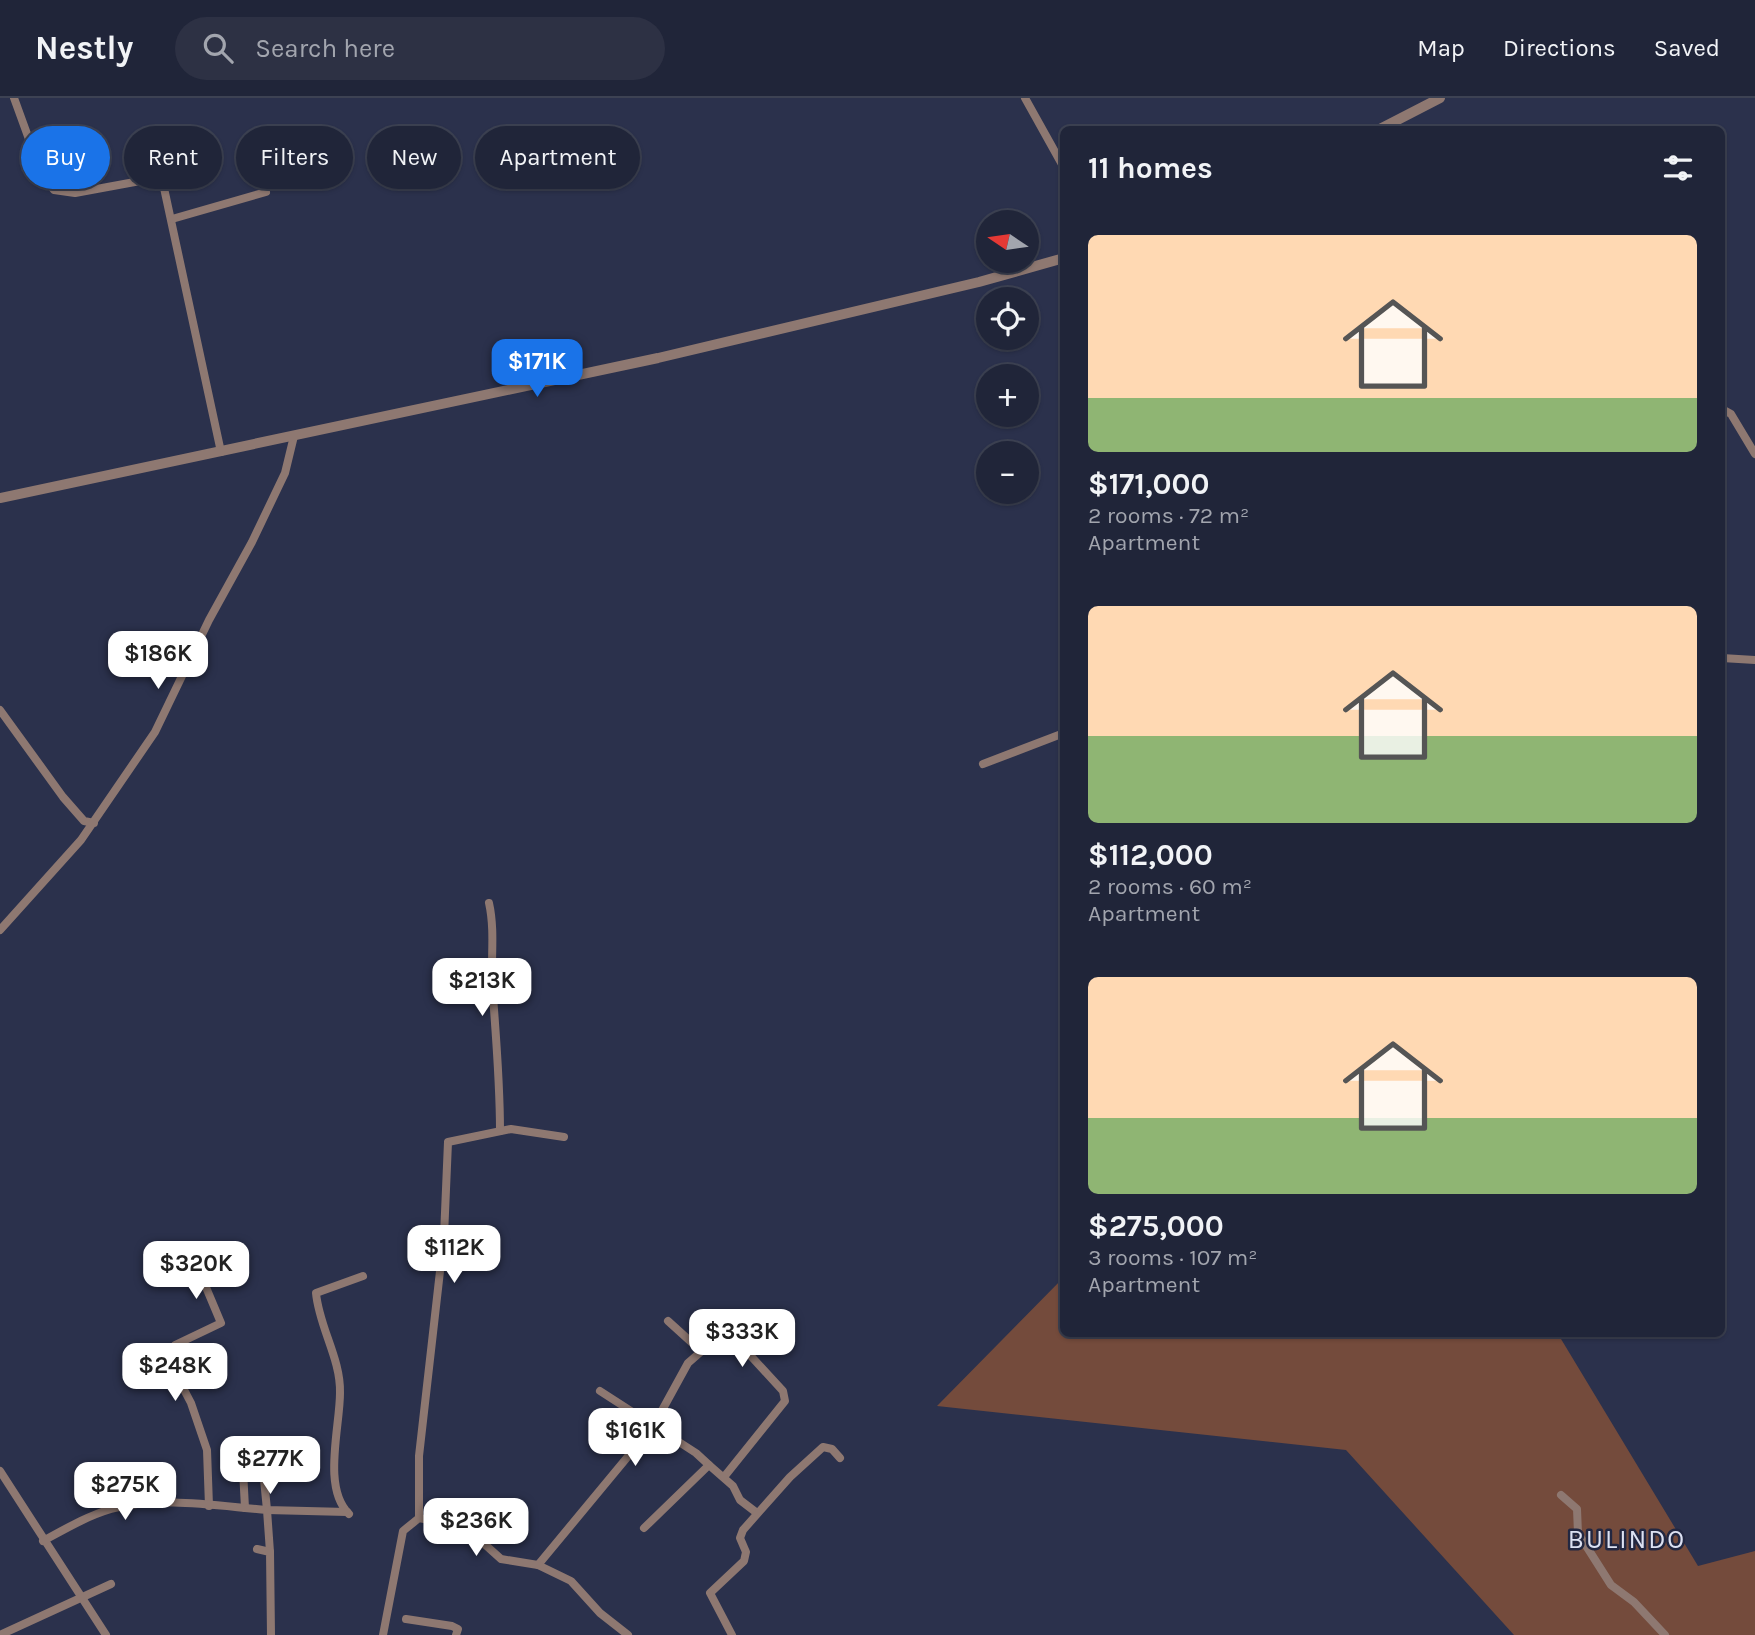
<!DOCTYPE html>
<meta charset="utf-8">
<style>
:root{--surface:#202539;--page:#2d3144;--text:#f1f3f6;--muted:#a2a5ae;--line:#3d4253;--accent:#1a73e8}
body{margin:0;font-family:Karla,sans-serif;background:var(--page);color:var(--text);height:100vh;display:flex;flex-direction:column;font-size:26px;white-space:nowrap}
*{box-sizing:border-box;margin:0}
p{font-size:23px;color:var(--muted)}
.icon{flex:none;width:38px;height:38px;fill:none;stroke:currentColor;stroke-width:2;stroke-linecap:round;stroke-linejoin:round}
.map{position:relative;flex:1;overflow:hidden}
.drawer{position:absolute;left:1060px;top:28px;width:665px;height:1211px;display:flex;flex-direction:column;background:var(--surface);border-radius:10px;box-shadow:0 2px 5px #0004,0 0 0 2px var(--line)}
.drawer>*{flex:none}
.banner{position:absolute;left:21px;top:28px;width:665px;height:63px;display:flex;gap:14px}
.needle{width:46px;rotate:283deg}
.buttons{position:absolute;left:976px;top:112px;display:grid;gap:14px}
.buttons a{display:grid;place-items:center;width:63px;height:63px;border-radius:50%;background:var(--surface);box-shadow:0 2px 5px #0004,0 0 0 2px var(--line);font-size:35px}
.price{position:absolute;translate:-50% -60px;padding:0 16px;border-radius:14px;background:#fff;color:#222;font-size:23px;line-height:46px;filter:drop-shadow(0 2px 4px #0008)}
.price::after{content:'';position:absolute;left:50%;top:42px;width:21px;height:16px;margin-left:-10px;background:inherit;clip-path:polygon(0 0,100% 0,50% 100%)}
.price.on{background:var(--accent);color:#fff}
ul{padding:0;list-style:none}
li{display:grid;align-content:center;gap:14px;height:371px;padding:0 28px}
li span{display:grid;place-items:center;height:217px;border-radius:10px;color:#555}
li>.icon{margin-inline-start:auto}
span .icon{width:126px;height:126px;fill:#fffc;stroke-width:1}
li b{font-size:30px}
h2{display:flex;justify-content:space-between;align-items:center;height:84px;padding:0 28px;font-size:30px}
.tag{padding:0 24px;border-radius:32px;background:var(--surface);box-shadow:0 2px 5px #0004,0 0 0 2px var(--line);font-size:24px;line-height:63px}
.tag.on{background:var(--accent);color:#fff}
header{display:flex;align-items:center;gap:42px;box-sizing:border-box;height:98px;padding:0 35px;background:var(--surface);border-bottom:2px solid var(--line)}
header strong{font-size:33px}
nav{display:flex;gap:38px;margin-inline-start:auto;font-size:24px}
.search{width:490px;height:63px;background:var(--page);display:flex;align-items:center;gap:18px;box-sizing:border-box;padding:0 24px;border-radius:38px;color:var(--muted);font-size:26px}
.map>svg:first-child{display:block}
.green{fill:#744b3c}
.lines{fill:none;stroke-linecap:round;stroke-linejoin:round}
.minor{stroke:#8e7871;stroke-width:8}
.tertiary{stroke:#8e7871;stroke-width:10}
.labels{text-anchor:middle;stroke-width:5;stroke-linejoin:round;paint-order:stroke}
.quarter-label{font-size:26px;letter-spacing:2px;fill:#dce1f2;stroke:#222741}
</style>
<header>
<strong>Nestly</strong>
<div class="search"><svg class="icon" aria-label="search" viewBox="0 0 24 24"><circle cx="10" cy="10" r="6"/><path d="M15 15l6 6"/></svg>Search here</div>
<nav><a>Map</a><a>Directions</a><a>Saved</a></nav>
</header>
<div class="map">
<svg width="1755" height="1537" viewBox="0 0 1755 1537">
<rect width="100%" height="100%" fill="#2b314c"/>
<!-- green -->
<path class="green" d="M1064 1179V1236H1558L1698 1468 1755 1453V1537H1514L1346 1352 937 1308Z"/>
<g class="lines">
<!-- minor -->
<g class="minor">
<path d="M14 0 42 77 54 92 75 95 151 81 164 90 221 354"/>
<path d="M1025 0 1064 70"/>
<path d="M172 121 266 94"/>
<path d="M1722 311 1731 316 1755 356"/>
<path d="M1722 560 1755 562"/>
<path d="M0 612 63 699 84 723 94 725"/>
<path d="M983 666 1064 635"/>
<path d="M489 805C495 832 491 859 492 886 496 936 500 984 500 1033"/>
<path d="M0 832 81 742 155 634 209 522 252 444 285 375 294 338"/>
<path d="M200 1175 221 1225 175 1247 170 1265 191 1305 207 1352 209 1408"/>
<path d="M668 1223 700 1252"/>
<path d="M600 1293 696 1355 709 1367 644 1430"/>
<path d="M709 1367 733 1388 740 1402 757 1415"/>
<path d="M243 1372 245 1410"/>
<path d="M0 1373 106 1537"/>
<path d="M264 1381 267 1412 347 1414"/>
<path d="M1561 1397 1577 1411 1578 1435 1611 1487 1634 1504 1665 1537"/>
<path d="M349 1416C322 1390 340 1329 340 1295 341 1261 319 1229 316 1195L363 1178"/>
<path d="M419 1420V1358L444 1138 448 1044 511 1031 564 1039"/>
<path d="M43 1443C65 1431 87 1418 111 1411 160 1398 217 1408 267 1412L270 1454"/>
<path d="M257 1451 270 1454 271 1537"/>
<path d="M538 1467 654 1327 688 1265 711 1245 725 1240 738 1244 783 1293 785 1303 724 1379"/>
<path d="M406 1521 452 1528 458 1531 456 1537"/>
<path d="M0 1537 111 1486"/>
<path d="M383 1537 403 1433 419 1420 459 1428 470 1433 501 1461 538 1467 571 1483 600 1515 628 1537"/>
<path d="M732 1537 710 1495 744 1463 746 1454 740 1440 743 1432 790 1379 823 1349 832 1351 840 1360"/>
</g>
<!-- tertiary -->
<g class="tertiary">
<path d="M1378 32 1440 0"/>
<path d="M0 400 658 260 979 184 1064 160"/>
</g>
</g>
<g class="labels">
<!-- quarter labels -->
<g class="quarter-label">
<text x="1627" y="1450">BULINDO</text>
</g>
</g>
</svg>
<div class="buttons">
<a><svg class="needle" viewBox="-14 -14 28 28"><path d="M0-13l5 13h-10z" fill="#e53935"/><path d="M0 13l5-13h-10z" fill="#a2a5ae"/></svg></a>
<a><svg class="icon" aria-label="locate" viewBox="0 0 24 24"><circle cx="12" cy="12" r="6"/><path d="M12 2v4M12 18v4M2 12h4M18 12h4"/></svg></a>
<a>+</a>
<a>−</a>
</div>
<b class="price on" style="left:537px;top:301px">$171K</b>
<b class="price" style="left:158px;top:593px">$186K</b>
<b class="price" style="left:482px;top:920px">$213K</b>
<b class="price" style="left:454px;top:1187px">$112K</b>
<b class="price" style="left:196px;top:1203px">$320K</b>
<b class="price" style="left:742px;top:1271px">$333K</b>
<b class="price" style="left:175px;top:1305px">$248K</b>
<b class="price" style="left:635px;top:1370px">$161K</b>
<b class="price" style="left:270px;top:1398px">$277K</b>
<b class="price" style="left:125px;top:1424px">$275K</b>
<b class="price" style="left:476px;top:1460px">$236K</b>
<div class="banner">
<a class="tag on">Buy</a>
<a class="tag">Rent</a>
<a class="tag">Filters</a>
<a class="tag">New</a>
<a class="tag">Apartment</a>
</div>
<section class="drawer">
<h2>11 homes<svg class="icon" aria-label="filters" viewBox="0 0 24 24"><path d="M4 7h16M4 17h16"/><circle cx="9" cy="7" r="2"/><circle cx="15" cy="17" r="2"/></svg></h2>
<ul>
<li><span style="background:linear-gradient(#ffd9b3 75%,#8fb573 0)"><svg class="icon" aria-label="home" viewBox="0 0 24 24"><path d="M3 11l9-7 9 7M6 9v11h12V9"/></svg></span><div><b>$171,000</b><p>2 rooms · 72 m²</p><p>Apartment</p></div></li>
<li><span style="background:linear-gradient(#ffd9b3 60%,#8fb573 0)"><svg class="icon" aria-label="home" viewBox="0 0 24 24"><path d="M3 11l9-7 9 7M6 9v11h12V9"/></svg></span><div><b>$112,000</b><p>2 rooms · 60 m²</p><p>Apartment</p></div></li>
<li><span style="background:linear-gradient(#ffd9b3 65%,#8fb573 0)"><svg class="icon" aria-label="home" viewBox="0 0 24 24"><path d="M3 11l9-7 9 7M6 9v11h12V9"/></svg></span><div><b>$275,000</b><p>3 rooms · 107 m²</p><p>Apartment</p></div></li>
</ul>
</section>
</div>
